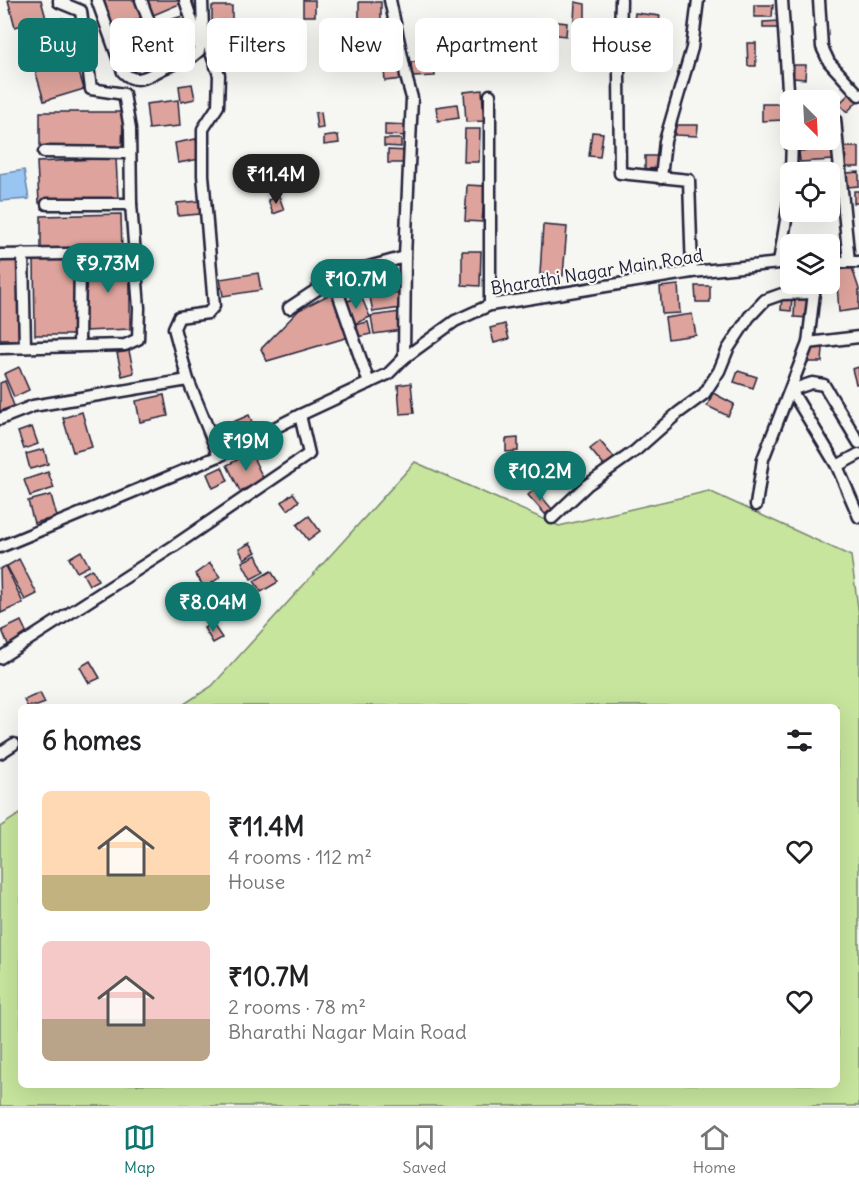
<!DOCTYPE html>
<meta charset="utf-8">
<style>
:root{--surface:#fff;--page:#f2f2f2;--text:#202124;--muted:#757577;--line:#e0e0e0;--accent:#0f766e}
body{margin:0;font-family:Delius,sans-serif;background:var(--page);color:var(--text);height:100vh;display:flex;flex-direction:column;font-size:22px;white-space:nowrap}
*{box-sizing:border-box;margin:0}
p{font-size:20px;color:var(--muted)}
.icon{flex:none;width:33px;height:33px;fill:none;stroke:currentColor;stroke-width:2;stroke-linecap:round;stroke-linejoin:round}
.map{position:relative;flex:1;overflow:hidden}
.panel{position:absolute;left:18px;top:704px;width:822px;height:384px;display:flex;flex-direction:column;background:var(--surface);border-radius:9px;box-shadow:0 6px 24px #0002}
.panel>*{flex:none}
.guide{position:absolute;left:18px;top:18px;width:824px;height:54px;display:flex;gap:12px}
.needle{width:39px;rotate:156deg}
.tools{position:absolute;left:780px;top:90px;display:grid;gap:12px}
.tools a{display:grid;place-items:center;width:60px;height:60px;border-radius:9px;background:var(--surface);box-shadow:0 6px 24px #0002;font-size:30px}
.price{position:absolute;translate:-50% -51px;padding:0 14px;border-radius:21px;background:var(--accent);color:#fff;font-size:20px;line-height:39px;filter:drop-shadow(0 2px 3px #0008)}
.price::after{content:'';position:absolute;left:50%;top:36px;width:18px;height:14px;margin-left:-9px;background:inherit;clip-path:polygon(0 0,100% 0,50% 100%)}
.price.active{background:#222;color:#fff}
ul{padding:0;list-style:none}
li{display:flex;align-items:center;gap:18px;height:150px;padding:0 24px}
li span{display:grid;place-items:center;flex:none;width:168px;height:120px;border-radius:9px;color:#555}
li>.icon{margin-inline-start:auto}
span .icon{width:72px;height:72px;fill:#fffc;stroke-width:1}
li b{font-size:26px}
h2{display:flex;justify-content:space-between;align-items:center;height:72px;padding:0 24px;font-size:26px}
.tag{padding:0 21px;border-radius:9px;background:var(--surface);box-shadow:0 6px 24px #0002;font-size:21px;line-height:54px}
.tag.active{background:var(--accent);color:#fff}
.tab-bar{display:flex;justify-content:space-around;align-items:center;height:84px;border-top:2px solid var(--line);background:var(--surface);font-size:16px;color:var(--muted)}
.tab-bar a{display:grid;justify-items:center;gap:3px}
.tab-bar .active{color:var(--accent)}
.map>svg:first-child{display:block}
.green{fill:#c7e59d;stroke:#74846c;stroke-width:1.5}
.water{fill:#98c5f2;stroke:#6984a9;stroke-width:1.5}
.building{fill:#dda39c;stroke:#22223b;stroke-width:1.5}
.lines{fill:none;stroke-linecap:round;stroke-linejoin:round}
.minor-casing{stroke:#22223b;stroke-width:15}
.minor{stroke:#f6f6f2;stroke-width:10}
.labels{text-anchor:middle;stroke-width:4.5;stroke-linejoin:round;paint-order:stroke}
.street-label{font-size:18px;fill:#22223b;stroke:#f6f6f2}
</style>
<div class="map">
<svg width="859" height="1106" viewBox="0 0 859 1106">
<rect width="100%" height="100%" fill="#f6f6f2"/>
<filter id="ink" filterUnits="userSpaceOnUse"><feTurbulence type="fractalNoise" baseFrequency=".0167" numOctaves="2"/><feDisplacementMap in="SourceGraphic" scale="12" xChannelSelector="R" yChannelSelector="G"/><feConvolveMatrix kernelMatrix="1 2 1 2 8 2 1 2 1" color-interpolation-filters="sRGB"/></filter>
<g filter="url(#ink)">
<!-- green -->
<path class="green" d="M415 462 559 526 709 491 851 556 859 615V1106H0V827L21 813V1084H837V706H181L212 686Z"/>
<!-- water -->
<path class="water" d="M24 170 29 199 0 201V174Z"/>
<!-- building -->
<g class="building">
<path d="M8 0H41L47 22 63 18 84 89 44 101 22 25 15 27Z"/>
<path d="M102 0H136L143 17 114 29Z"/>
<path d="M144 0H180L182 3 151 16Z"/>
<rect x="303" y="0" width="12" height="16"/>
<rect x="359" y="2" width="22" height="22"/>
<path d="M575 2 585 4V43L573 41Z"/>
<path d="M754 5H773L772 17H754Z"/>
<path d="M212 6H232V20L212 21Z"/>
<path d="M635 13 660 16 657 31 633 28Z"/>
<path d="M186 15 196 46 167 56 156 24Z"/>
<path d="M550 21 567 23 566 36 548 34Z"/>
<path d="M780 21V28H763V22Z"/>
<path d="M478 24 479 37 465 38 464 25Z"/>
<path d="M230 25 232 40 214 42 213 27Z"/>
<path d="M146 30 159 60 131 72 118 42Z"/>
<rect x="528" y="33" width="15" height="19"/>
<path d="M636 35 657 37 656 48 635 45Z"/>
<path d="M747 43H756V66H748Z"/>
<path d="M631 48 658 53 656 64 629 60Z"/>
<path d="M400 57 403 79 385 81 383 59Z"/>
<path d="M434 60 435 76 412 77 411 62Z"/>
<path d="M794 65H806L805 79 793 78Z"/>
<path d="M192 84 195 99 181 102 179 86Z"/>
<path d="M482 90 484 121 466 122 464 92Z"/>
<path d="M853 90 859 100 847 112 839 104Z"/>
<path d="M178 100 180 126 149 129 146 104Z"/>
<path d="M457 104 459 118 438 121 436 107Z"/>
<path d="M762 104H784V120L762 121Z"/>
<path d="M40 112H123L122 151H40Z"/>
<path d="M321 112 323 128 317 129 315 113Z"/>
<path d="M385 124 409 125V136L385 135Z"/>
<path d="M675 125H698L697 136 675 135Z"/>
<path d="M465 129H480L479 162H464Z"/>
<path d="M592 132 603 133 600 157 589 156Z"/>
<path d="M338 135 339 143 324 145V137Z"/>
<path d="M196 139 200 159 178 163 175 143Z"/>
<path d="M384 139H401V147L384 146Z"/>
<path d="M845 147H859V167H846Z"/>
<path d="M833 149V160L800 162 799 151Z"/>
<path d="M388 150 409 151 408 163H388Z"/>
<path d="M645 156H661V168L645 169Z"/>
<path d="M116 158 118 199 39 203 37 162Z"/>
<path d="M859 172V186L847 187V173Z"/>
<path d="M467 185 485 186 482 222 465 221Z"/>
<rect x="854" y="191" width="5" height="12"/>
<path d="M279 196 284 210 273 214 268 200Z"/>
<path d="M199 201 200 214 178 216 177 203Z"/>
<path d="M121 214 122 251 41 253V216Z"/>
<path d="M543 225 567 227 563 276 540 274Z"/>
<path d="M462 251H481L480 286 462 285Z"/>
<path d="M76 256 75 335H35L34 258Z"/>
<path d="M17 258 23 340H0V259Z"/>
<path d="M130 258V329L85 331 86 259Z"/>
<path d="M852 268 859 289V309L839 312 836 270Z"/>
<path d="M258 273 261 290 223 296 220 279Z"/>
<path d="M678 285 680 313 662 314 660 287Z"/>
<path d="M695 286H710V302H696Z"/>
<path d="M334 292 349 337 267 361 261 349 299 310Z"/>
<path d="M399 292 401 308 373 312 370 297Z"/>
<path d="M361 296 370 317 352 325 343 303Z"/>
<path d="M782 296 792 297 791 311 781 310Z"/>
<path d="M795 296 811 297 810 318 794 317Z"/>
<path d="M400 312 402 330 374 334 371 316Z"/>
<path d="M692 314 696 335 668 339 665 318Z"/>
<path d="M368 322 371 334 357 337 354 325Z"/>
<path d="M505 324 509 339 494 343 490 328Z"/>
<path d="M808 348H823L822 362H808Z"/>
<path d="M129 351 134 373 122 376 117 353Z"/>
<path d="M19 367 29 390 14 397 4 374Z"/>
<path d="M859 367V383L856 384 852 369Z"/>
<path d="M738 371 757 377 753 388 734 382Z"/>
<path d="M5 381 14 406 0 411V383Z"/>
<path d="M411 383 414 413 400 414 398 385Z"/>
<path d="M713 393 734 404 728 416 707 406Z"/>
<path d="M164 395 168 416 140 422 136 401Z"/>
<path d="M82 412 92 447 73 452 63 418Z"/>
<path d="M249 415 256 431 220 447 213 431Z"/>
<path d="M32 427 38 444 24 449 18 432Z"/>
<path d="M518 438V451L506 452V439Z"/>
<path d="M600 441 616 460 606 468 590 449Z"/>
<path d="M44 449 48 464 30 469 26 454Z"/>
<path d="M251 453 264 480 240 491 227 465Z"/>
<path d="M222 467 228 481 213 488 207 474Z"/>
<path d="M48 472 54 488 30 496 24 480Z"/>
<path d="M535 489 552 509 545 514 528 495Z"/>
<path d="M293 493 299 501 288 510 282 502Z"/>
<path d="M51 495 57 517 34 523 28 501Z"/>
<path d="M309 516 320 531 308 540 297 525Z"/>
<path d="M250 543 256 552 244 559 239 549Z"/>
<path d="M81 551 89 566 77 572 69 558Z"/>
<path d="M256 555 264 572 251 579 242 562Z"/>
<path d="M19 559 37 594 25 600 7 566Z"/>
<path d="M210 563 220 577 205 588 195 574Z"/>
<path d="M6 566 23 603 1 613 0 569Z"/>
<path d="M92 569 98 580 89 585 83 574Z"/>
<path d="M271 571 278 582 261 592 254 581Z"/>
<path d="M21 621 29 638 9 647 2 630Z"/>
<path d="M212 623 222 638 213 643 204 628Z"/>
<path d="M90 661 100 678 89 683 80 667Z"/>
<path d="M40 693 45 703 37 706H27L24 700Z"/>
</g>
<g class="lines">
<!-- minor casing -->
<g class="minor-casing">
<g id="minor">
<path d="M97 0 123 72C137 87 151 74 166 67L141 0"/>
<path d="M202 0 203 30 219 75 218 106 203 129V175L214 306 208 313 179 317 174 328 188 380 219 456"/>
<path d="M390 0 407 80 412 98 405 257 404 358"/>
<path d="M621 0 619 73 620 173 689 180 692 272"/>
<path d="M782 0 790 119"/>
<path d="M819 0 822 47 829 62 859 95"/>
<path d="M166 67 193 56 199 51V42L185 0"/>
<path d="M835 119 849 262"/>
<path d="M44 152 130 153"/>
<path d="M791 172 792 140"/>
<path d="M661 178 665 141 692 48 698 0"/>
<path d="M47 204H131"/>
<path d="M23 254 25 347"/>
<path d="M0 255 134 253"/>
<path d="M779 262 790 196"/>
<path d="M830 262H859"/>
<path d="M339 296 369 383"/>
<path d="M490 305V95"/>
<path d="M289 308 339 275 405 257"/>
<path d="M808 343 859 337"/>
<path d="M79 346 80 253"/>
<path d="M0 348 125 345 138 339 139 308 131 204 130 129 124 94 91 89 81 11 59 2V0"/>
<path d="M0 419 33 406 188 380"/>
<path d="M859 443 824 385 812 383 791 390 837 466 859 517"/>
<path d="M837 466 859 454"/>
<path d="M756 505 763 459 808 343 815 284"/>
<path d="M552 518 587 485 635 451 678 413 704 394 719 371 728 349 749 317 765 300 782 294 814 293"/>
<path d="M0 547 219 456 300 415 388 374 404 358 455 321 490 305 692 272 790 262"/>
<path d="M0 658 174 546 309 454 300 415"/>
<path d="M0 753 14 744"/>
</g>
</g>
<!-- minor -->
<use href="#minor" class="minor"/>
</g>
</g>
<g class="labels">
<!-- street labels -->
<g class="street-label">
<text transform="translate(597 272) rotate(-9)" y="6">Bharathi Nagar Main Road</text>
</g>
</g>
</svg>
<div class="tools">
<a><svg class="needle" viewBox="-14 -14 28 28"><path d="M0-13l5 13h-10z" fill="#e53935"/><path d="M0 13l5-13h-10z" fill="#757577"/></svg></a>
<a><svg class="icon" aria-label="locate" viewBox="0 0 24 24"><circle cx="12" cy="12" r="6"/><path d="M12 2v4M12 18v4M2 12h4M18 12h4"/></svg></a>
<a><svg class="icon" aria-label="layers" viewBox="0 0 24 24"><path d="M12 4l9 5-9 5-9-5zM3 14l9 5 9-5"/></svg></a>
</div>
<b class="price active" style="left:276px;top:205px">₹11.4M</b>
<b class="price" style="left:108px;top:294px">₹9.73M</b>
<b class="price" style="left:356px;top:310px">₹10.7M</b>
<b class="price" style="left:246px;top:472px">₹19M</b>
<b class="price" style="left:540px;top:502px">₹10.2M</b>
<b class="price" style="left:213px;top:633px">₹8.04M</b>
<div class="guide">
<a class="tag active">Buy</a>
<a class="tag">Rent</a>
<a class="tag">Filters</a>
<a class="tag">New</a>
<a class="tag">Apartment</a>
<a class="tag">House</a>
</div>
<section class="panel">
<h2>6 homes<svg class="icon" aria-label="filters" viewBox="0 0 24 24"><path d="M4 7h16M4 17h16"/><circle cx="9" cy="7" r="2"/><circle cx="15" cy="17" r="2"/></svg></h2>
<ul>
<li><span style="background:linear-gradient(#ffd9b3 70%,#c2b280 0)"><svg class="icon" aria-label="home" viewBox="0 0 24 24"><path d="M3 11l9-7 9 7M6 9v11h12V9"/></svg></span><div><b>₹11.4M</b><p>4 rooms · 112 m²</p><p>House</p></div><svg class="icon" aria-label="heart" viewBox="0 0 24 24"><path d="M12 20l-8-8c-3-5 5-10 8-4 3-6 11-1 8 4z"/></svg></li>
<li><span style="background:linear-gradient(#f6c9c9 65%,#b9a48a 0)"><svg class="icon" aria-label="home" viewBox="0 0 24 24"><path d="M3 11l9-7 9 7M6 9v11h12V9"/></svg></span><div><b>₹10.7M</b><p>2 rooms · 78 m²</p><p>Bharathi Nagar Main Road</p></div><svg class="icon" aria-label="heart" viewBox="0 0 24 24"><path d="M12 20l-8-8c-3-5 5-10 8-4 3-6 11-1 8 4z"/></svg></li>
</ul>
</section>
</div>
<nav class="tab-bar">
<a class="active"><svg class="icon" aria-label="map" viewBox="0 0 24 24"><path d="M3 6l6-2 6 2 6-2v14l-6 2-6-2-6 2zM9 4v14M15 6v14"/></svg>Map</a>
<a><svg class="icon" aria-label="saved" viewBox="0 0 24 24"><path d="M7 4h10v16l-5-4-5 4z"/></svg>Saved</a>
<a><svg class="icon" aria-label="home" viewBox="0 0 24 24"><path d="M3 11l9-7 9 7M6 9v11h12V9"/></svg>Home</a>
</nav>
